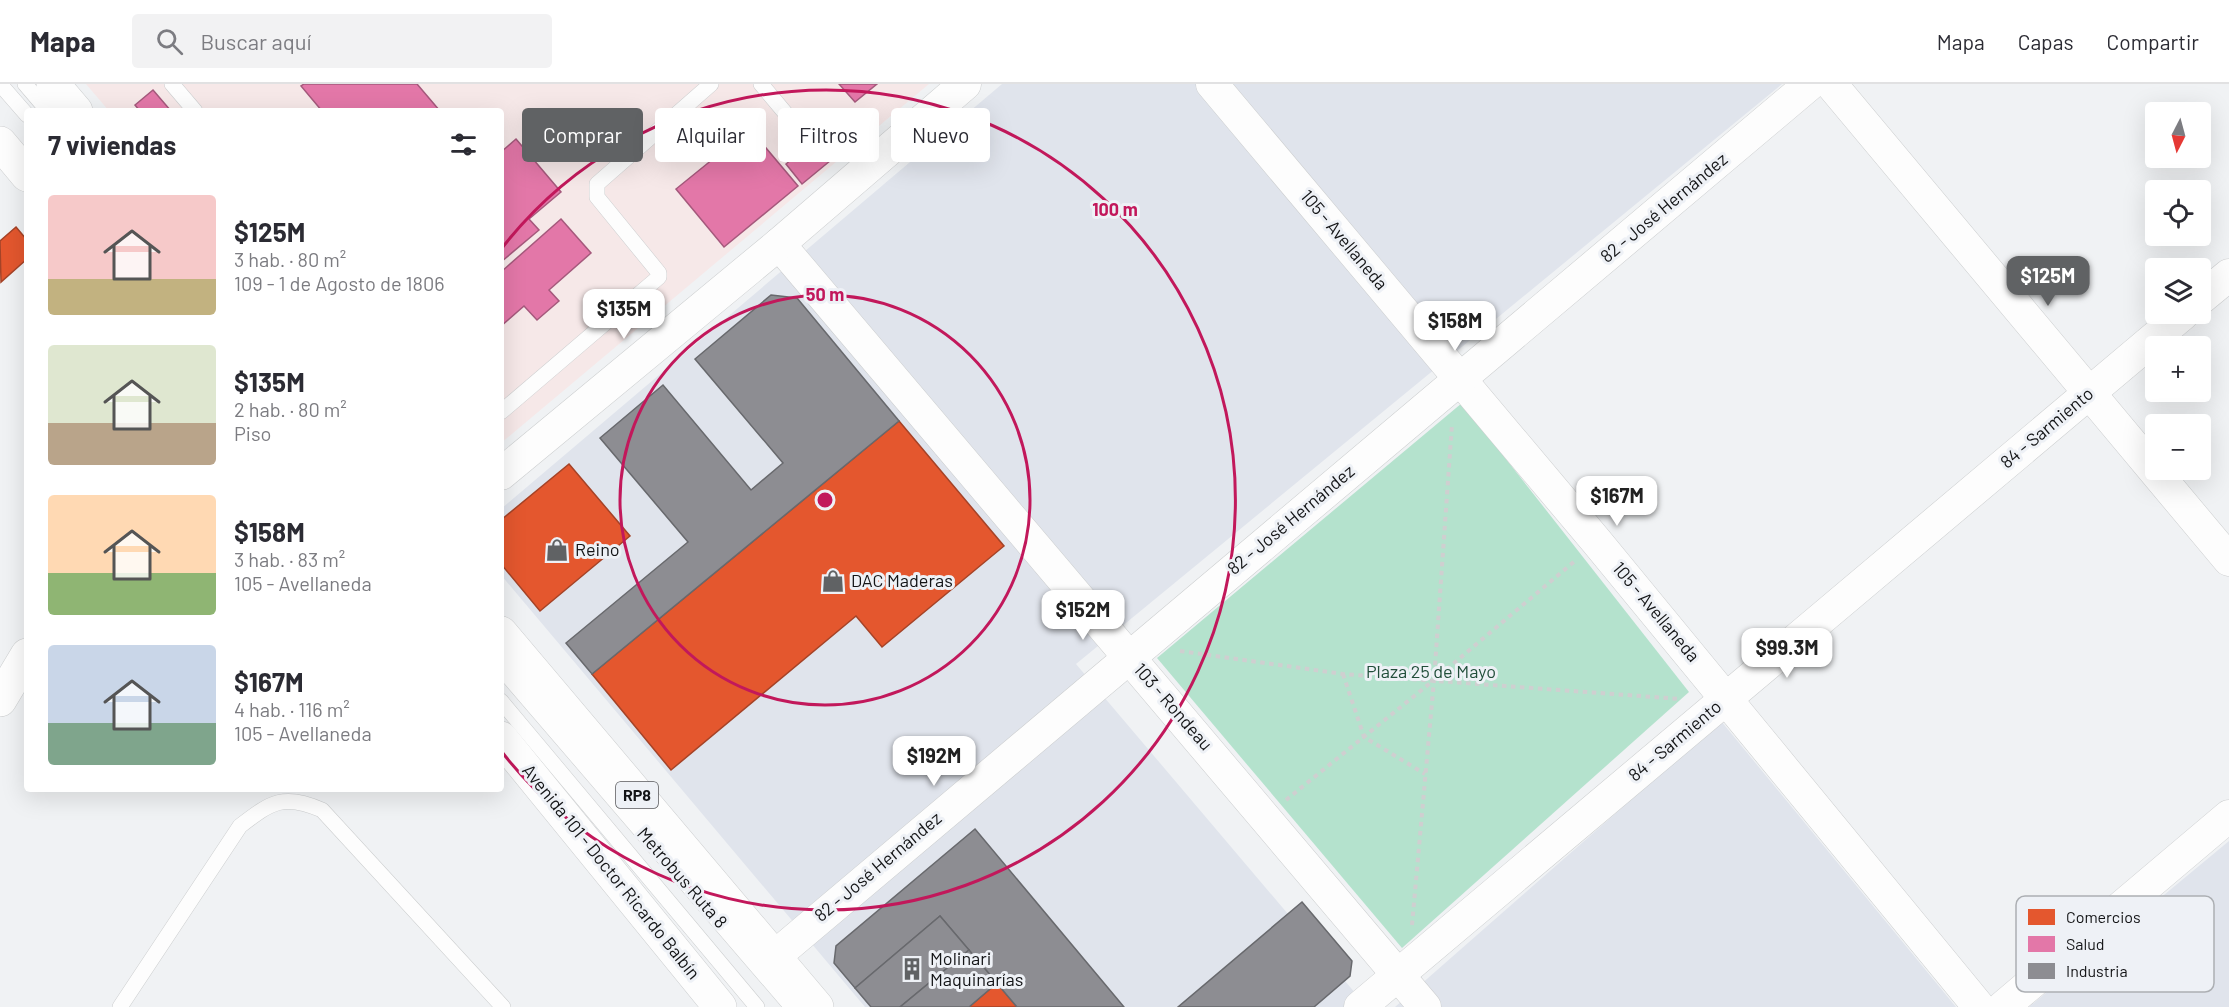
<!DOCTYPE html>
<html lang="es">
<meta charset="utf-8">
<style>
:root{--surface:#fff;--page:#f2f2f3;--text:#2b2b33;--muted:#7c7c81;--line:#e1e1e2;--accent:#606264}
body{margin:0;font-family:Barlow,sans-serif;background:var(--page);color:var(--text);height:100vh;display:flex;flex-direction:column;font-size:22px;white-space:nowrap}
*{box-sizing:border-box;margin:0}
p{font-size:20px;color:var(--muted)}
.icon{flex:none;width:33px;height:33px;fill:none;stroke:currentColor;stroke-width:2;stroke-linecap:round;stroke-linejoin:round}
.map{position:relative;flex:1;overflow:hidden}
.panel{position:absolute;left:24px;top:24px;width:480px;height:684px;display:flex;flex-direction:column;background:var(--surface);border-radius:6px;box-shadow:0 6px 24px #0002}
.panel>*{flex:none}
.top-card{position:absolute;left:522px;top:24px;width:570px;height:54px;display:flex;gap:12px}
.needle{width:39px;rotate:186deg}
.tools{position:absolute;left:2145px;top:18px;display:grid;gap:12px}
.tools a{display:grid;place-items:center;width:66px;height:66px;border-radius:6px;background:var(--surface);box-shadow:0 6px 24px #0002;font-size:30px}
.price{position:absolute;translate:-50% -51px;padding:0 14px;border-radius:12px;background:#fff;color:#222;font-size:20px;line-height:39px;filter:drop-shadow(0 2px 3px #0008)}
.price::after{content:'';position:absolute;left:50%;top:36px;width:18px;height:14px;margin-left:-9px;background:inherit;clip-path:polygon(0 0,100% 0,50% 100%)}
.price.current{background:var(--accent);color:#fff}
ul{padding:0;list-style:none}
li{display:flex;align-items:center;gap:18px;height:150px;padding:0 24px}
li span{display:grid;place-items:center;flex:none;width:168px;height:120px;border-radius:6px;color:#555}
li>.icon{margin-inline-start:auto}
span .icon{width:72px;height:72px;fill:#fffc;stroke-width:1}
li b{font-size:26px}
h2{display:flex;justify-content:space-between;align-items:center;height:72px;padding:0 24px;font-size:26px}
.pill{padding:0 21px;border-radius:6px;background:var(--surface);box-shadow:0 6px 24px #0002;font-size:21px;line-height:54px}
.pill.current{background:var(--accent);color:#fff}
header{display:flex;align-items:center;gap:36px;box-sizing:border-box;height:84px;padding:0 30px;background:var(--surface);border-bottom:2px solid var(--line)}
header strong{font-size:28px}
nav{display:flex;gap:33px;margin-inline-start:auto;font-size:21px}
.search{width:420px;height:54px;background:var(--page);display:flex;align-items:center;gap:15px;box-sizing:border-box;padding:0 21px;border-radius:6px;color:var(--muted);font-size:22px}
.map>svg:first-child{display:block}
.built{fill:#e0e4ec}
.medical{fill:#f6e8e8}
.green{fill:#b4e2cd}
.shops{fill:#e4572e;stroke:#a54327;stroke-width:1.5}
.health{fill:#e377a8;stroke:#a5597c;stroke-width:1.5}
.industry{fill:#8d8d92;stroke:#68696d;stroke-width:1.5}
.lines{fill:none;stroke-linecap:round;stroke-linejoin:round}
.service-casing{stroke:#cccecf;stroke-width:16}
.minor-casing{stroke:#cccecf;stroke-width:33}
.tertiary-casing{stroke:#cccecf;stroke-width:34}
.primary-casing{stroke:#cccecf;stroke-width:34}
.path{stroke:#cfcfd0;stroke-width:4;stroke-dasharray:4.5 4.5;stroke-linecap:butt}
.service{stroke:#fdfdfd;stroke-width:15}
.minor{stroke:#fdfdfd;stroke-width:32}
.tertiary{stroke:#fdfdfd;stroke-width:33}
.primary{stroke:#fdfdfd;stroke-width:33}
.ring{fill:none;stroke:#c2185b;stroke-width:3}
.labels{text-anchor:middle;stroke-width:6;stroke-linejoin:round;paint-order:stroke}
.shield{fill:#eef1f6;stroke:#555659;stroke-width:1.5}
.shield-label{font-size:16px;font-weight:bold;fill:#131416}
.street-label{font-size:18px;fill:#131416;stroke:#eef1f6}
.poi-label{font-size:18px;fill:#131416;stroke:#eef1f6;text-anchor:start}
.park-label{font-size:18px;fill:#214e3a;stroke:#eef1f6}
.key{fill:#eef1f6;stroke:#acafb3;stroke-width:1.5}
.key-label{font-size:16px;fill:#131416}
.centre{fill:#c2185b;stroke:#eef1f6;stroke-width:3}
.ring-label{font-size:18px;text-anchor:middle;font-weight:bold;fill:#c2185b;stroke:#eef1f6;stroke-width:6;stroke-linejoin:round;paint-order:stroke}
</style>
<header>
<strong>Mapa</strong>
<div class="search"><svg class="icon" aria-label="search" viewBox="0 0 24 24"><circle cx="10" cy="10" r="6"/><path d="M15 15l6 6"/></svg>Buscar aquí</div>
<nav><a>Mapa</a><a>Capas</a><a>Compartir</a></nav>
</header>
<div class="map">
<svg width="2229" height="923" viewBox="0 0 2229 923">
<rect width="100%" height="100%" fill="#f0f2f4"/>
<!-- built -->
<g class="built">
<path d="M1002 0H1782L1076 580 1288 830 1302 818 1352 877 1350 892 1345 897 1367 923H865L501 491V425Z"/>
<path d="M1721 637 1956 923H1395Z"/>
<path d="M2229 757V923H2029Z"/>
</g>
<!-- medical -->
<path class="medical" d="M86 0H929L501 359V27H109Z"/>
<!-- green -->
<path class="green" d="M1462 319 1689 608 1402 864 1157 574Z"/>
<!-- shops -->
<g class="shops">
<path d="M16 143 27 156V175L1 198 0 157Z"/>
<path d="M899 337 1004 462 882 563 856 532 671 686 592 590Z"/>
<path d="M569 380 630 452 540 527 501 480V436Z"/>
<path d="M997 899 1017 923H969Z"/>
</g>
<!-- health -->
<g class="health">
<path d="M304 0H417L440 27H322L301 2Z"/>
<path d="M839 0H877L855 18Z"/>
<path d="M153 6 171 27H140L135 21Z"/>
<path d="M836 38 853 58 802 100 786 80Z"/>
<path d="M750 45 798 102 724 163 676 105Z"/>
<path d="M516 55 561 108 529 135 539 146 501 178V68Z"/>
<path d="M561 135 591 169 549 206 559 217 537 236 524 222 501 242V188Z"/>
</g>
<!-- industry -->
<g class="industry">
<path d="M771 211 797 214 899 337 592 590 566 559 688 458 600 354 663 301 751 406 783 379 695 275Z"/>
<path d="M975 745 1124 923H1017L940 832 855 904 834 879 836 862Z"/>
<path d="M1302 818 1352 877 1350 892 1314 923H1178Z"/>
<path d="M940 832 969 866 900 923H871L855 904Z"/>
<path d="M969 866 997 899 969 923H900Z"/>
</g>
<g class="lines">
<!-- service casing -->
<g class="service-casing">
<g id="service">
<path d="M0 0 27 31"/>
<path d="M25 0 48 27"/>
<path d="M172 0 195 27"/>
<path d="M761 0 802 49"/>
<path d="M501 328 659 193V189L597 113V100L711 0"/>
<path d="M501 584 792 923"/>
<path d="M501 617 757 923"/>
<path d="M120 923 240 742C271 718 284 709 322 726L503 923"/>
</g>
</g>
<!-- minor casing -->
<g class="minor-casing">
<g id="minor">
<path d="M1212 0 1597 458 1979 923"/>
<path d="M1831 0 2229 476"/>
<path d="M779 160 1425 923"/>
<path d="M2200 215 2229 191"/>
<path d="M501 390 779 160 965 0"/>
<path d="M774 873C1117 580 1465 292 1810 0"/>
<path d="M1360 923 2183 230"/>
<path d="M2003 923 2229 732"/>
</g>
</g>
<!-- tertiary casing -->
<g class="tertiary-casing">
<path id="tertiary" d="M0 616 27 571"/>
</g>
<!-- primary casing -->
<g class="primary-casing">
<g id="primary">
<path d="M53 0 76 27"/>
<path d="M0 59 27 91"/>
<path d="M501 549 817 923"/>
<path d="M501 654 720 923"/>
</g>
</g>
<!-- path -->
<g class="path">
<path d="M1180 567 1343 590 1680 615"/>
<path d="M1343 590 1364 653 1425 690"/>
<path d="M1286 716 1434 596 1576 476"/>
<path d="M1412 841 1434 596 1452 340"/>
</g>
<!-- service -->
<use href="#service" class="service"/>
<!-- minor -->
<use href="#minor" class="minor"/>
<!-- tertiary -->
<use href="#tertiary" class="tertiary"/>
<!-- primary -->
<use href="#primary" class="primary"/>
</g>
<!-- distance rings -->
<g class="ring">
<circle cx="825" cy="416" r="205"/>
<path d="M502 164A410 410 0 1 1 502 668"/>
</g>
<!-- icons -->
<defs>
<g id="shop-bare" transform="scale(1.8)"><path d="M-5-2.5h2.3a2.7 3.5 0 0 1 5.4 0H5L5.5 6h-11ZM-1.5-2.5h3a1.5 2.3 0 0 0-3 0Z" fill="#606264" stroke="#eef1f6" stroke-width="2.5" paint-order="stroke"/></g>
<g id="building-bare" transform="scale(1.8)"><path d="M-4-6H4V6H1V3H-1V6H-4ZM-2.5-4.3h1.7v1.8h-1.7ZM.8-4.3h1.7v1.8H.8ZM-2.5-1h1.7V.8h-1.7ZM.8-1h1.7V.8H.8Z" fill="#606264" stroke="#eef1f6" stroke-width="2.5" paint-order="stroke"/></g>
</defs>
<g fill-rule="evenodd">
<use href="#shop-bare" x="557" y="466"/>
<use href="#shop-bare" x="833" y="497"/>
<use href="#building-bare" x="912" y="885"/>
</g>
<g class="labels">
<!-- shield labels -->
<rect class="shield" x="616" y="698" width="42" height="26" rx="4.5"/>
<g class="shield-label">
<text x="637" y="717">RP8</text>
</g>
<!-- street labels -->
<g class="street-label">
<text transform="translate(1664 124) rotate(-40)" y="6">82 - José Hernández</text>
<text transform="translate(1344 156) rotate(50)" y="6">105 - Avellaneda</text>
<text transform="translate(2047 344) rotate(-40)" y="6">84 - Sarmiento</text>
<text transform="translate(1291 436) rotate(-40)" y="6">82 - José Hernández</text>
<text transform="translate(1656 528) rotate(50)" y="6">105 - Avellaneda</text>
<text transform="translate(1173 623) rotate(49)" y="6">103 - Rondeau</text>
<text transform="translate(1675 657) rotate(-40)" y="6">84 - Sarmiento</text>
<text transform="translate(878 783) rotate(-40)" y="6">82 - José Hernández</text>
<text transform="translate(611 788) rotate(51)" y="6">Avenida 101 - Doctor Ricardo Balbín</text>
<text transform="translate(682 794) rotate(49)" y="6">Metrobus Ruta 8</text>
</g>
<!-- poi labels -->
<g class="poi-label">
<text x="575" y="472">Reino</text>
<text x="851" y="503">DAC Maderas</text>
<text x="930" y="881">Molinari<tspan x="930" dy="21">Maquinarías</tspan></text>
</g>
<!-- park labels -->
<g class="park-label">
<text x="1431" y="594">Plaza 25 de Mayo</text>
</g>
</g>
<!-- legend -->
<rect x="2016" y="812" width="198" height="96" rx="9" class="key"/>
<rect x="2028" y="825" width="27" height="16" fill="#e4572e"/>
<rect x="2028" y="852" width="27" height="16" fill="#e377a8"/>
<rect x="2028" y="879" width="27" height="16" fill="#8d8d92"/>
<g class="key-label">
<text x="2066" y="839">Comercios</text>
<text x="2066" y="866">Salud</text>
<text x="2066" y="893">Industria</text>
</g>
<circle cx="825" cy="416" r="9" class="centre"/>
<g class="ring-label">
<text x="1115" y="132">100 m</text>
<text x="825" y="217">50 m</text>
</g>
</svg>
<div class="tools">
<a><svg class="needle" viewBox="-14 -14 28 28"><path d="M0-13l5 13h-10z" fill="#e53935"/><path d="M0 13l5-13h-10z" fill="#7c7c81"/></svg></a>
<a><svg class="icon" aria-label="locate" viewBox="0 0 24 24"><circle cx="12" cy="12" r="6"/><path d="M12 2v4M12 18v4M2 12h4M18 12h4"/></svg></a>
<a><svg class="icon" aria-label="layers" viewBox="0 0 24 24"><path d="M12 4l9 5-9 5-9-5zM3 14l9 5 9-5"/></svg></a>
<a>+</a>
<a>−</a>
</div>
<b class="price current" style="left:2048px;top:223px">$125M</b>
<b class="price" style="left:624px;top:256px">$135M</b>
<b class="price" style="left:1455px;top:268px">$158M</b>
<b class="price" style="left:1617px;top:443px">$167M</b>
<b class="price" style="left:1083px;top:557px">$152M</b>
<b class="price" style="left:1787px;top:595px">$99.3M</b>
<b class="price" style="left:934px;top:703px">$192M</b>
<div class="top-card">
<a class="pill current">Comprar</a>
<a class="pill">Alquilar</a>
<a class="pill">Filtros</a>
<a class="pill">Nuevo</a>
</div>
<section class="panel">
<h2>7 viviendas<svg class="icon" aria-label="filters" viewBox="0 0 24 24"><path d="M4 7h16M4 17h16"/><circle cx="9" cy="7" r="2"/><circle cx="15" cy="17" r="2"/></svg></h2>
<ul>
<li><span style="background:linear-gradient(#f6c9c9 70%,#c2b280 0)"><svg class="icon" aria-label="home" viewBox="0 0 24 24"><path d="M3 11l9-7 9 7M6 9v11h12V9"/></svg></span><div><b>$125M</b><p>3 hab. · 80 m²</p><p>109 - 1 de Agosto de 1806</p></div></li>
<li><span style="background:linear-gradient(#dfe7d0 65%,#b9a48a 0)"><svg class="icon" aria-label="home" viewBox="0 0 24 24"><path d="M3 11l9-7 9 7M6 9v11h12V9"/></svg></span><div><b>$135M</b><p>2 hab. · 80 m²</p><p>Piso</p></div></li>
<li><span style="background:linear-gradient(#ffd9b3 65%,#8fb573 0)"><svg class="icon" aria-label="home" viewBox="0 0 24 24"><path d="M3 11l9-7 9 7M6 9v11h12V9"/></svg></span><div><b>$158M</b><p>3 hab. · 83 m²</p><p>105 - Avellaneda</p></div></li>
<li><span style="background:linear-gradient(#c9d6e8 65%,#7fa58c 0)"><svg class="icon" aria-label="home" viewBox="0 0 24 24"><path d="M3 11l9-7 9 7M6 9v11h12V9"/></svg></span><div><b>$167M</b><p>4 hab. · 116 m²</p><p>105 - Avellaneda</p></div></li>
</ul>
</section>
</div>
